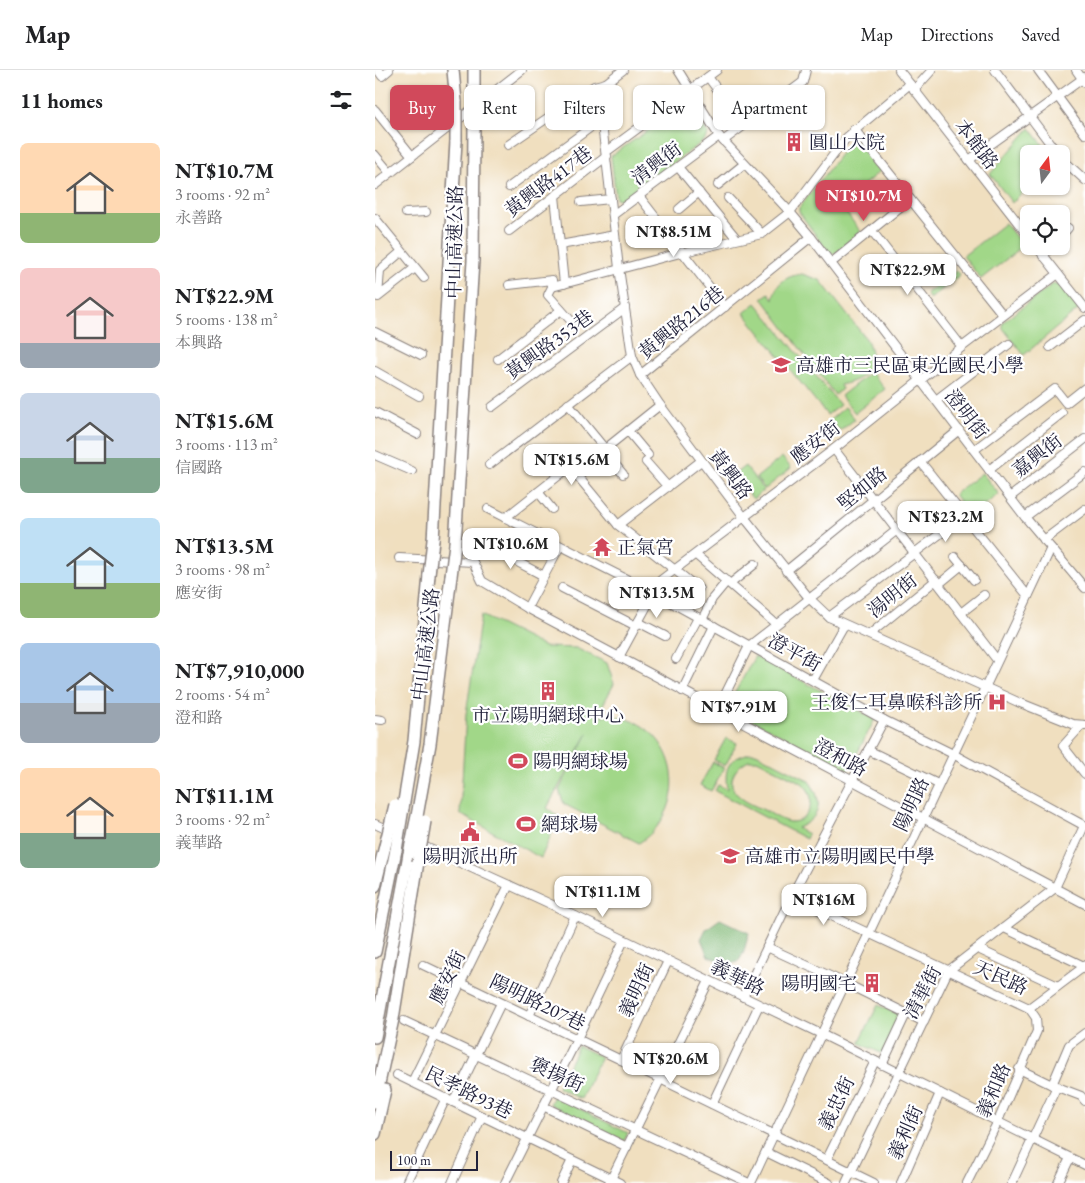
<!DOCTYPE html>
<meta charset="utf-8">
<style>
:root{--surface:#fff;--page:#f2f2f2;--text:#202124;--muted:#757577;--line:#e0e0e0;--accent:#d1495b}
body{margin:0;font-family:"EB Garamond","Noto Serif TC",serif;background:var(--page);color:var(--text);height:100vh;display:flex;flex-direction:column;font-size:19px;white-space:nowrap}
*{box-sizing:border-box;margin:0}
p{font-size:16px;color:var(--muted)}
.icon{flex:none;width:28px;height:28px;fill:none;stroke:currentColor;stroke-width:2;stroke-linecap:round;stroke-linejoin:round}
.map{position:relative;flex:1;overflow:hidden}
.details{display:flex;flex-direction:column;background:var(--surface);width:375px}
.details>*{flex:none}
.guide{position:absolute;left:15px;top:15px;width:475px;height:45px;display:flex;gap:10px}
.needle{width:32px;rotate:15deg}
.controls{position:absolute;left:645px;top:75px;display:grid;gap:10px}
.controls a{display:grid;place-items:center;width:50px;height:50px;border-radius:8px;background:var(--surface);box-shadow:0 1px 4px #0004;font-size:25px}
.scale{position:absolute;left:15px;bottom:12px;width:88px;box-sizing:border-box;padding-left:5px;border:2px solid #22223b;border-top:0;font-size:14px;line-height:18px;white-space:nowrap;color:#22223b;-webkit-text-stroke:4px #fff;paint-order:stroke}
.price{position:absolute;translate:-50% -42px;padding:0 11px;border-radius:10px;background:#fff;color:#222;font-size:16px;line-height:32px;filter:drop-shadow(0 1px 2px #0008)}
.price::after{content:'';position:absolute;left:50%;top:30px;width:15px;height:11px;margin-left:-8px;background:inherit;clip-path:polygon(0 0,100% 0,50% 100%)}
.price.selected{background:var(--accent);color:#fff}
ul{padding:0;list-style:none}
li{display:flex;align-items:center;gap:15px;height:125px;padding:0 20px}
li span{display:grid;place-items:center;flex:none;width:140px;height:100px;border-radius:8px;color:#555}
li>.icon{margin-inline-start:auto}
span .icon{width:60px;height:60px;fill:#fffc;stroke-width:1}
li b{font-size:21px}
h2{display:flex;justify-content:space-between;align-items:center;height:60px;padding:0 20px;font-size:21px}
.chip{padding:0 18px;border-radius:8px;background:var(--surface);box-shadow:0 1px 4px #0004;font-size:18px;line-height:45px}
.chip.selected{background:var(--accent);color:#fff}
header{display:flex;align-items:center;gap:30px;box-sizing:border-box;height:70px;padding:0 25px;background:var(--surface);border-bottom:1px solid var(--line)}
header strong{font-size:24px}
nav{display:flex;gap:28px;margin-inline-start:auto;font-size:18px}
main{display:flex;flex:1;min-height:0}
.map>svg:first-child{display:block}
.green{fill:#a1d788;stroke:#627c62;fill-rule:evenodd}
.forest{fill:#80b874;stroke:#516d58}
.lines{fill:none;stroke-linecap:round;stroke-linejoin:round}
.minor-casing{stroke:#89807d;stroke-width:10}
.highway-casing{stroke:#89807d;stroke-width:14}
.minor{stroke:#fff;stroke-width:8}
.highway{stroke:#fff;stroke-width:11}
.highway-bridge-casing{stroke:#89807d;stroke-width:14;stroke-linecap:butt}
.highway-bridge{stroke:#fff;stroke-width:11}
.labels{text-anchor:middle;stroke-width:4.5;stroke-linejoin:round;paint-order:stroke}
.poi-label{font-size:19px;fill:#22223b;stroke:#fff;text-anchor:start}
.street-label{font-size:19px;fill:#22223b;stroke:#fff}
</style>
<header>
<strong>Map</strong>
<nav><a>Map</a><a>Directions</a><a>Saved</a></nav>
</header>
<main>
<section class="details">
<h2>11 homes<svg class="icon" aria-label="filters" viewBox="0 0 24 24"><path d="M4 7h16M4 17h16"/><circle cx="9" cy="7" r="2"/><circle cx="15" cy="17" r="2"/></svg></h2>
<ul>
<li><span style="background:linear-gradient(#ffd9b3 70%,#8fb573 0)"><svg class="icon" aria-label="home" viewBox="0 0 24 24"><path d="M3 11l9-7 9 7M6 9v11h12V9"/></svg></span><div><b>NT$10.7M</b><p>3 rooms · 92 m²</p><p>永善路</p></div></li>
<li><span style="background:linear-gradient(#f6c9c9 75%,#9aa5b1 0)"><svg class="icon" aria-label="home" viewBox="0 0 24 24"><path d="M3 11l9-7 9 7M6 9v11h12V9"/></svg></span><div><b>NT$22.9M</b><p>5 rooms · 138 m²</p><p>本興路</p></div></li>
<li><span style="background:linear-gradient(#c9d6e8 65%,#7fa58c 0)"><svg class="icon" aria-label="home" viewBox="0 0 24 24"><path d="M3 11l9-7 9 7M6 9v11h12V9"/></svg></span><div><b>NT$15.6M</b><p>3 rooms · 113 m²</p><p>信國路</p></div></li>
<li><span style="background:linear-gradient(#bfe0f5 65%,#8fb573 0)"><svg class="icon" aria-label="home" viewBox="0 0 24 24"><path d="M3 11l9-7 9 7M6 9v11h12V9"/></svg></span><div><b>NT$13.5M</b><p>3 rooms · 98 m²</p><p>應安街</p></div></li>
<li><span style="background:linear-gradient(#a9c7e8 60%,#9aa5b1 0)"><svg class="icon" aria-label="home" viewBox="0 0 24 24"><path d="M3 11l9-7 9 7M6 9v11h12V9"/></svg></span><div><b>NT$7,910,000</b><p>2 rooms · 54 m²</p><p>澄和路</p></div></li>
<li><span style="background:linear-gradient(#ffd9b3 65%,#7fa58c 0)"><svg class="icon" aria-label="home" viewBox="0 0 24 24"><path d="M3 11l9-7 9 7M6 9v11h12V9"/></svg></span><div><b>NT$11.1M</b><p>3 rooms · 92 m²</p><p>義華路</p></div></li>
</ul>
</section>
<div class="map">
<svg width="710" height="1113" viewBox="0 0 710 1113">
<rect width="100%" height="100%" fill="#fff"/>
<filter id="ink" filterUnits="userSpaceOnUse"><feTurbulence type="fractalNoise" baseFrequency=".02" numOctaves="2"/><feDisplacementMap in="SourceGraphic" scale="10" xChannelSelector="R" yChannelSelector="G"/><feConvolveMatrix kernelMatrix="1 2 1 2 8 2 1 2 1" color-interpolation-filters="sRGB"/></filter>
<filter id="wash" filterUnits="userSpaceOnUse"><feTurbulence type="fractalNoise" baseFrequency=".0096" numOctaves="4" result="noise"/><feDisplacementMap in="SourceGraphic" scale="20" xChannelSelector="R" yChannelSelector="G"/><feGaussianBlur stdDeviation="1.12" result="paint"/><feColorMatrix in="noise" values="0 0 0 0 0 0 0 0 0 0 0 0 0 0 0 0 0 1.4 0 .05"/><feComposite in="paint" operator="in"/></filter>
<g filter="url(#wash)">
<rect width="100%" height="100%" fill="#f0dfbf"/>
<!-- green -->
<g class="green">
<path d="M310 35 316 36 333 64 331 69 248 130 241 128 236 86Z"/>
<path d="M655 58 675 84H654V116L637 133 615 104Z"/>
<path d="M476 70 482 71 506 100 465 135 486 162 461 183 457 184 453 182 424 142V138Z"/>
<path d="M630 153 648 176 606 209 588 186Z"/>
<path d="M582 200 585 205 555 229 551 224Z"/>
<path d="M427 204 445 210 492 270C504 296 490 310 465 315L467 319 460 325 387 228 394 223 398 229C401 212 412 206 427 204Z"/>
<path d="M678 214 686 216 704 239 649 285 627 257 628 252Z"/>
<path d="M381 233 465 335 452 345 369 243Z"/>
<path d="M496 302 510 319 480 343 466 326Z"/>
<path d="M470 337 480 349 465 361 455 350Z"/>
<path d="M407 387 416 398 390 419 381 408Z"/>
<path d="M370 396 389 420 378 429 358 405Z"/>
<path d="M607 403 624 424 595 446 579 424Z"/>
<path d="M106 545 170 577 201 578 232 593 239 614 222 646C297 639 326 732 264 773L189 734 184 720 213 663 172 738 184 747 166 788 85 744 91 644Z"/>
<path d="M380 586 500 649 473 701 352 637Z"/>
<path d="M351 668 362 673 350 696 339 690Z"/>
<path d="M375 683H381L433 710C449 730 447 748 422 758L433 764 431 769 340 721 343 715 352 719C349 697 353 689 375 683ZM374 690H382L427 713C434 720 438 726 435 737 433 746 425 752 416 752 408 752 399 745 391 741 383 737 371 733 364 726 349 714 360 696 374 690Z"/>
<path d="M338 692 349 698 336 721 325 715Z"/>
<path d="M503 935 527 946 508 984 484 973Z"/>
<path d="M203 976 226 987 206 1029 183 1018Z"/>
<path d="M179 1026 253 1063 249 1071 175 1034Z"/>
</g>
<!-- forest -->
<path class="forest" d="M345 849 374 863 368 884 363 892 354 894 333 886 326 869 331 859Z"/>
</g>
<g filter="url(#ink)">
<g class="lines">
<!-- minor casing -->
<g class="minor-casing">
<g id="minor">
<path d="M3 0 7 6 14 0"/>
<path d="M248 0 231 13 224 29 244 198 257 286 265 305 285 335 369 447 434 528 454 547 643 632 698 654 710 655"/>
<path d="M303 0 344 66 415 142 436 167 650 447 710 518"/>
<path d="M524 0 654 167"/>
<path d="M620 0 683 84"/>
<path d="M663 0 710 64"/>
<path d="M701 0 710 13"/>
<path d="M333 7 369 55"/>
<path d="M539 20 557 0"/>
<path d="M0 40 37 86"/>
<path d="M479 59 628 245"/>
<path d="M348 71 428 12 431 0"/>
<path d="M133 75 219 16 231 13"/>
<path d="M231 82 342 0"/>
<path d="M0 85 15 103"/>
<path d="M686 88 710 110"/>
<path d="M594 90 710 7"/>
<path d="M303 97 362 169"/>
<path d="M0 115 147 0"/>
<path d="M343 115 369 94"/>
<path d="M134 117 227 49"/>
<path d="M180 126 189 214"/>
<path d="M264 126 350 237"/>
<path d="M353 128 387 164"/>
<path d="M206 132 236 129"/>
<path d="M304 139 324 122"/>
<path d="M31 143 51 142"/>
<path d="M238 145 344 66"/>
<path d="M0 148 49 208"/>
<path d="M134 161 232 86"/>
<path d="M497 161 587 277"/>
<path d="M686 166 693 158"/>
<path d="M185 175 240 165"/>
<path d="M661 176 710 238"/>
<path d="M26 182 5 200 3 227 40 198"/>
<path d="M668 186 677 176"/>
<path d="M456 193 535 129"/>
<path d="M134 215 177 210V217"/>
<path d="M177 217 309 182 387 164 415 142 472 67 535 14"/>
<path d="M177 217 173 225 197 252"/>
<path d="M0 262 46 285"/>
<path d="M675 277 710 250"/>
<path d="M123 289 186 240"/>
<path d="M0 301 44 326"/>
<path d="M265 305 436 167"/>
<path d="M561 330 634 274"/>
<path d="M193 334 230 379"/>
<path d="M285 335 200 403 243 455 324 519"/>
<path d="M117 337 250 238"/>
<path d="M0 342 42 364"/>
<path d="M253 361 273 385"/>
<path d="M459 379 622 590"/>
<path d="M228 380 248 404"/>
<path d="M599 380 680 319 691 333 710 318"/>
<path d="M0 385 37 401"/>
<path d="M545 391 653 526"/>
<path d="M271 392 293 417"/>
<path d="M114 395 257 286"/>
<path d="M614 400 687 343"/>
<path d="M163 422 177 439"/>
<path d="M635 427 710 369"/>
<path d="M113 439 279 523 509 650 578 684 710 756"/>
<path d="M650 447 710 402"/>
<path d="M130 448 192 399 200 403"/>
<path d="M243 455 326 391"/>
<path d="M669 470 710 439"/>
<path d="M112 476 169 506"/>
<path d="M321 485 401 554"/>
<path d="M580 487 599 510"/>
<path d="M24 488 98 492 107 511 152 538 710 834"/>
<path d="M411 501 584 360"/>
<path d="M355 514 380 494"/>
<path d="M564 514 587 495"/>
<path d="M187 518 261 556"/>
<path d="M152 538 185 476"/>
<path d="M586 543 609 525"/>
<path d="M454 547 589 446"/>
<path d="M327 550 337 529 352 511"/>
<path d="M263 552 290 566"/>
<path d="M495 564 561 510"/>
<path d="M244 587 286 510 459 379 587 277 683 204"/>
<path d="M301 589 323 548"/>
<path d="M438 610 469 555"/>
<path d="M307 621 339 556"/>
<path d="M343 639 374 576 522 460"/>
<path d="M0 649 7 650"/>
<path d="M707 655 688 676 710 704"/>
<path d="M493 680 563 714"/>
<path d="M0 754 169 831 446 964 710 1095"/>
<path d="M416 827 654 938 710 896"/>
<path d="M629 858 709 896"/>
<path d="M392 877 470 913 549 952"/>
<path d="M603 879 683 916"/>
<path d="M48 895 246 990 499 1113"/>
<path d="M368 927 416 827 509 650"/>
<path d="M154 946 200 846"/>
<path d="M29 951 374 1113"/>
<path d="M246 990 293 891"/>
<path d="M507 995 531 944"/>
<path d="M644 999 677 1015 706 1026 710 1031"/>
<path d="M22 1005 245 1113"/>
<path d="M37 1012 134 815"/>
<path d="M677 1015 694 975 710 963"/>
<path d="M78 1032 126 933"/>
<path d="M337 1034 384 935"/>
<path d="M168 1036 252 1077"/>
<path d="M391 1082 454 1113"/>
<path d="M452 1089 500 991"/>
<path d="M31 1113 71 1028"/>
<path d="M77 1113 107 1046"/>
<path d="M130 1113 202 969 249 870"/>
<path d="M186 1113 197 1090"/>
<path d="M234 1113 334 911"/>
<path d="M376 1113 676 478"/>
<path d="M471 1113 573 901 680 818 709 756"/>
<path d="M526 1113 565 1023"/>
<path d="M592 1113 623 1051 662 961 661 948 654 938"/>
<path d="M637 1113 682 1016"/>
<path d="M683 1113 695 1088"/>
</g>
</g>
<!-- highway casing -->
<g class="highway-casing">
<g id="highway">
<path d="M78 0 81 32"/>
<path d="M99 0V21"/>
<path d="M58 470 81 71"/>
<path d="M80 474 98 191 99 55"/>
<path d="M28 738 39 671 54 505"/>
<path d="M42 746 55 674 76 506"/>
<path d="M0 816 10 776"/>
<path d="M0 882 21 780"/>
<path d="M0 967 34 784"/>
<path d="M0 1032 18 949 43 792"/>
<path d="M0 1064 10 1020"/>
</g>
</g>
<!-- minor -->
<use href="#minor" class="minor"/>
<!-- highway -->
<use href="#highway" class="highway"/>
<!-- highway-bridge casing -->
<g class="highway-bridge-casing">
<g id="highway-bridge">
<path d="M81 32V71"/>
<path d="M99 55V21"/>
<path d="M54 505 58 470"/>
<path d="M76 506 80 474"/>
<path d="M10 776 20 735"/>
<path d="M21 780 28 738"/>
<path d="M34 784 42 746"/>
<path d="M43 792 50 751"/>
</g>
</g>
<!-- highway-bridge -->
<use href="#highway-bridge" class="highway-bridge"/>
</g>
</g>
<!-- icons -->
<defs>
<g id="building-bare" transform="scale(1.5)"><path d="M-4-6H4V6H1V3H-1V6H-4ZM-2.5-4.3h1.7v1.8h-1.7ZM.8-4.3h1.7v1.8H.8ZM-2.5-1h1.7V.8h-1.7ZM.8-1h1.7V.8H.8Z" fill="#d1495b" stroke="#fff" stroke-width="2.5" paint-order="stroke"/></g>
<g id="school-bare" transform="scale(1.5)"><path d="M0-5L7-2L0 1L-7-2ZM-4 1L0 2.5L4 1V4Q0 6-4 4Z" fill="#d1495b" stroke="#fff" stroke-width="2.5" paint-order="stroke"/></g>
<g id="temple-bare" transform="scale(1.5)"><path d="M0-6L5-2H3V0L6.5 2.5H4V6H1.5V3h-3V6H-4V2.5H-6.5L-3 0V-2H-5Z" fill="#d1495b" stroke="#fff" stroke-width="2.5" paint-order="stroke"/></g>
<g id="hospital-bare" transform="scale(1.5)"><path d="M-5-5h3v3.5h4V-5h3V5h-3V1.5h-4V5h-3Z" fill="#d1495b" stroke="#fff" stroke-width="2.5" paint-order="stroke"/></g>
<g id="stadium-bare" transform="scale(1.5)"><path d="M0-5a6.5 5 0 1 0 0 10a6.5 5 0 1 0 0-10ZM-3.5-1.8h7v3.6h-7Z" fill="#d1495b" stroke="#fff" stroke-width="2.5" paint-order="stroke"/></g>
<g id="civic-bare" transform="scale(1.5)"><path d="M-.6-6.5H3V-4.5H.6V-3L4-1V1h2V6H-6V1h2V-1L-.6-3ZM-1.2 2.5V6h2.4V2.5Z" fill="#d1495b" stroke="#fff" stroke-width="2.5" paint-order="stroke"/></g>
</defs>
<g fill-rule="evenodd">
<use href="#building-bare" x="419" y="72"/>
<use href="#school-bare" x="406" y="295"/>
<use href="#temple-bare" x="227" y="477"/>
<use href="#building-bare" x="173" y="621"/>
<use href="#hospital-bare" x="622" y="632"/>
<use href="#stadium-bare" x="143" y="691"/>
<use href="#stadium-bare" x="151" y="754"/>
<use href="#civic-bare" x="95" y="762"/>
<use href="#school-bare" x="355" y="786"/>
<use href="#building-bare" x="497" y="913"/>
</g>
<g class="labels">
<!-- poi labels -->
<g class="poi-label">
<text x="434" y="79">圓山大院</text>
<text x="421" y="302">高雄市三民區東光國民小學</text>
<text x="242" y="484">正氣宮</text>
<text x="607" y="639" text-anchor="end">王俊仁耳鼻喉科診所</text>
<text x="173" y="652" text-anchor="middle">市立陽明網球中心</text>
<text x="158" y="698">陽明網球場</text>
<text x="166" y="761">網球場</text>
<text x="95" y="793" text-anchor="middle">陽明派出所</text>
<text x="370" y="793">高雄市立陽明國民中學</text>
<text x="482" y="920" text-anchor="end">陽明國宅</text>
</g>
<!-- street labels -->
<g class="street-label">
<text transform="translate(602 74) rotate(52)" y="7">本館路</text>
<text transform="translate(281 93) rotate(-37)" y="7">清興街</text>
<text transform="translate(173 111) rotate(-37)" y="7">黃興路417巷</text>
<text transform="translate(79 172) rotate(-89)" y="7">中山高速公路</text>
<text transform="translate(306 252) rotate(-39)" y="7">黃興路216巷</text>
<text transform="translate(174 274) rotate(-36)" y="7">黃興路353巷</text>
<text transform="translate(592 344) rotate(52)" y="7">澄明街</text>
<text transform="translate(440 372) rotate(-38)" y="7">應安街</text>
<text transform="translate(662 385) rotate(-38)" y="7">嘉興街</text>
<text transform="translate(356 404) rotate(53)" y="7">黃興路</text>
<text transform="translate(487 418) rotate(-39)" y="7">堅如路</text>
<text transform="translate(517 525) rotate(-39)" y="7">湯明街</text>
<text transform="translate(50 574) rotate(-83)" y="7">中山高速公路</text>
<text transform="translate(420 582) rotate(29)" y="7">澄平街</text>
<text transform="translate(466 687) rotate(28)" y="7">澄和路</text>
<text transform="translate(536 734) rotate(-65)" y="7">陽明路</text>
<text transform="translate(72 907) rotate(-64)" y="7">應安街</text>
<text transform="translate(363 907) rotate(26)" y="7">義華路</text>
<text transform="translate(626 907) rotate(24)" y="7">天民路</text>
<text transform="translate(261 920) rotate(-65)" y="7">義明街</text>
<text transform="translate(547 922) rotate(-62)" y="7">清華街</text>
<text transform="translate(163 932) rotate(26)" y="7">陽明路207巷</text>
<text transform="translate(182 1004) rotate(25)" y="7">褒揚街</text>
<text transform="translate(618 1020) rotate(-67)" y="7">義和路</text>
<text transform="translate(94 1022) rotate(26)" y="7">民孝路93巷</text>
<text transform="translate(461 1033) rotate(-64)" y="7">義忠街</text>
<text transform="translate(530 1062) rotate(-66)" y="7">義利街</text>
</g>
</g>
</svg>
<div class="controls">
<a><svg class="needle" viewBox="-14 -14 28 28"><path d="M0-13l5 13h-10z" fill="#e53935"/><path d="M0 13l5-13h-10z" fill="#757577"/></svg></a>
<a><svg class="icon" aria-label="locate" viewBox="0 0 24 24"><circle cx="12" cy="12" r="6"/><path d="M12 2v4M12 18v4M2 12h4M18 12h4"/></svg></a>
</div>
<div class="scale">100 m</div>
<b class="price selected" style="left:489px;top:152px">NT$10.7M</b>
<b class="price" style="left:299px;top:188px">NT$8.51M</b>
<b class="price" style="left:533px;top:226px">NT$22.9M</b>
<b class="price" style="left:197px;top:416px">NT$15.6M</b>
<b class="price" style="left:571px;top:473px">NT$23.2M</b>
<b class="price" style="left:136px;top:500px">NT$10.6M</b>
<b class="price" style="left:282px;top:549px">NT$13.5M</b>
<b class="price" style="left:364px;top:663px">NT$7.91M</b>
<b class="price" style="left:228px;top:848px">NT$11.1M</b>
<b class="price" style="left:449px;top:856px">NT$16M</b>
<b class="price" style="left:296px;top:1015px">NT$20.6M</b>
<div class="guide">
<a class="chip selected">Buy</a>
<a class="chip">Rent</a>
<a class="chip">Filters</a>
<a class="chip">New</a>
<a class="chip">Apartment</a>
</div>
</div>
</main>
